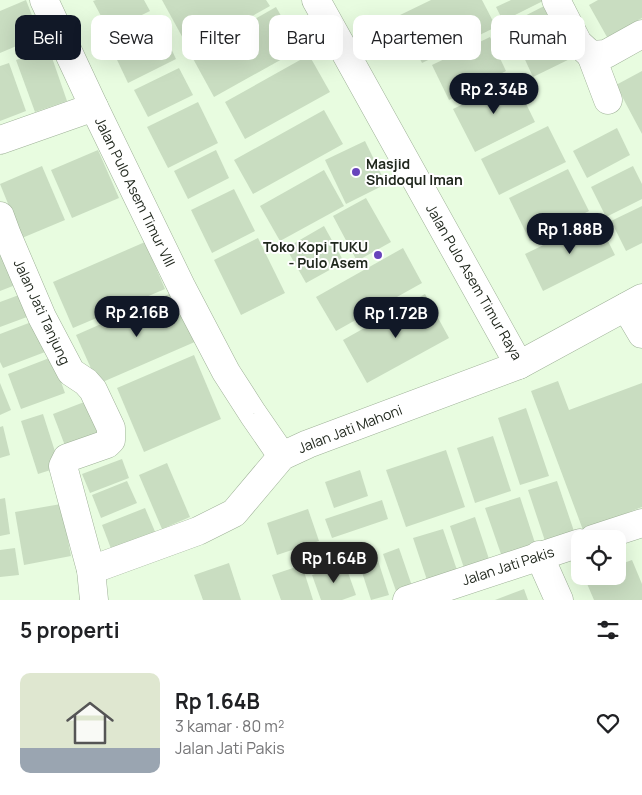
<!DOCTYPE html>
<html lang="id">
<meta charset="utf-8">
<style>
:root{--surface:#fff;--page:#f2f2f2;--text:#202124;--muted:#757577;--line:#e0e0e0;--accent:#111827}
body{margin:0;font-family:Manrope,sans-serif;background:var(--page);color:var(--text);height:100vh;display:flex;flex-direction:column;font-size:19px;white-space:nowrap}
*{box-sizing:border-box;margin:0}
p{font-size:16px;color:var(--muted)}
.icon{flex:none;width:28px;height:28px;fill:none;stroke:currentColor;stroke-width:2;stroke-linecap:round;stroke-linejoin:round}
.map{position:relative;height:600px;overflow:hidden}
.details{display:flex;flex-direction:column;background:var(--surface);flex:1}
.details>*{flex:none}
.top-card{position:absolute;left:15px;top:15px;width:612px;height:45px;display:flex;gap:10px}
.tools{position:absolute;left:571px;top:530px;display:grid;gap:10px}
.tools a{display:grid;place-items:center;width:55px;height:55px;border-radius:10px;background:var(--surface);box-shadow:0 5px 20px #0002;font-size:25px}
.price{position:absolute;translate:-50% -42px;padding:0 11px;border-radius:18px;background:var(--accent);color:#fff;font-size:16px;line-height:32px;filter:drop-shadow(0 1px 2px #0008)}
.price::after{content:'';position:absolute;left:50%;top:30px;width:15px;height:11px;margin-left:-8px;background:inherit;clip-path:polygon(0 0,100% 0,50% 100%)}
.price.on{background:#222;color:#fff}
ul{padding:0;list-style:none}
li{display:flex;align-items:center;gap:15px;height:125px;padding:0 20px}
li+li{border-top:1px solid var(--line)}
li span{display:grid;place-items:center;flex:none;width:140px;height:100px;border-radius:10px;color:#555}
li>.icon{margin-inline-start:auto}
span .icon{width:60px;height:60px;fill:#fffc;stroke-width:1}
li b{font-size:21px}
h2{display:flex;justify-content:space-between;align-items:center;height:60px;padding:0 20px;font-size:21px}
.tag{padding:0 18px;border-radius:10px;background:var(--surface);box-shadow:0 5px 20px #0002;font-size:18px;line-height:45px}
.tag.on{background:var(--accent);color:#fff}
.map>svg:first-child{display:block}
.building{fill:#c9ddc1}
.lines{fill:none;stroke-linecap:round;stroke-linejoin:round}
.minor-casing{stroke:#9eb197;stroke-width:29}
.minor{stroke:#fff;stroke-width:28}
.poi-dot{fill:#6844bc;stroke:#fff;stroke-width:2}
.labels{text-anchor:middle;stroke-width:4;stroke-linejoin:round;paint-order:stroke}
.poi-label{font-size:14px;font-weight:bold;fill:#20271d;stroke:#fff;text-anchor:start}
.street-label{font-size:14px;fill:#20271d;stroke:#fff}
</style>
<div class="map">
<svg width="642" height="600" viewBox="0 0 642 600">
<rect width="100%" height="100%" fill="#e8fce0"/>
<!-- building -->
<g class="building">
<path d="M26 0 40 36 0 53V11Z"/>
<path d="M96 0H144L150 11 109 31 93 1Z"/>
<path d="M162 0H266L270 6 190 51Z"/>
<path d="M431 0H482L496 27 422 63 398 16Z"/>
<path d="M511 0H545L503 21 496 7Z"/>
<path d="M598 0H642V18L607 37 589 5Z"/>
<path d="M552 2 562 22 515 46 505 26Z"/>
<path d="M276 7 300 49 214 97 191 55Z"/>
<path d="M158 21 176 59 128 83 110 45Z"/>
<path d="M565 29 578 55 533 77 521 51Z"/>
<path d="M490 37 506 71 449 100 432 65Z"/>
<path d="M49 49 67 101 35 112 16 60Z"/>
<path d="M309 55 330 92 245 139 225 102Z"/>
<path d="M9 63 26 111 0 121V66Z"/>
<path d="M179 68 193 95 148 117 134 90Z"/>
<path d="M642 71V134L616 85Z"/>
<path d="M514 79 535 122 475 152 453 109Z"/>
<path d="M198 102 218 143 168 168 147 127Z"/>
<path d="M324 110 343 144 253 194 234 160Z"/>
<path d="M548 126 566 162 499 195 481 159Z"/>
<path d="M617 128 630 155 587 178 573 151Z"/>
<path d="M365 141 386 184 346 204 325 160Z"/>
<path d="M98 150 119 198 72 218 51 170Z"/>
<path d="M216 150 229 178 188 199 174 171Z"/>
<path d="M42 166 65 220 22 238 0 184Z"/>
<path d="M633 166 642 184V199L606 217 591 187Z"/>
<path d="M568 169 589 211 530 241 509 198Z"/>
<path d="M324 170 344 206 280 241 260 206Z"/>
<path d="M234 189 255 231 212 253 191 210Z"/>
<path d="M366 198 391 242 357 261 333 216Z"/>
<path d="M642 206V243L626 251 611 221Z"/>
<path d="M597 219 615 255 543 291 525 254Z"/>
<path d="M324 226 344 262 306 283 286 248Z"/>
<path d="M258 238 285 293 241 315 214 260Z"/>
<path d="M145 242 165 289 73 328 53 282Z"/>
<path d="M403 248 422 283 336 331 316 297Z"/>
<path d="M0 250 18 284 0 291Z"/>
<path d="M176 291 197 341 98 384 76 335Z"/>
<path d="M27 292 35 314 0 327V302Z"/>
<path d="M425 294 449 338 367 383 343 340Z"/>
<path d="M34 321 45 352 3 368 0 362V334Z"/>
<path d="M194 355 221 419 144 452 117 388Z"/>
<path d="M52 357 65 393 21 409 8 374Z"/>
<path d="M558 381 569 410 642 383V507L583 530 531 391Z"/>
<path d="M0 383 11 410 0 415Z"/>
<path d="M92 399 106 436 67 451 53 414Z"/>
<path d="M526 408 549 476 520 485 498 418Z"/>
<path d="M43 414 60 467 38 474 21 421Z"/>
<path d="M3 426 10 455 0 458V427Z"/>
<path d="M493 436 511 491 475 503 457 448Z"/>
<path d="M446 450 465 507 406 527 386 470Z"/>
<path d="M122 459 129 478 90 493 82 474Z"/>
<path d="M167 463 190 517 162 529 139 475Z"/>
<path d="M360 470 368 496 334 508 325 482Z"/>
<path d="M127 481 137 503 101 518 92 495Z"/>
<path d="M557 481 577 540 548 550 528 490Z"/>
<path d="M520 497 536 546 502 557 485 508Z"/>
<path d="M5 498 10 534 0 536V499Z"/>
<path d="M382 500 388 519 332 538 325 519Z"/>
<path d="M61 504 71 556 24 565 15 512Z"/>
<path d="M145 508 159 541 115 559 102 525Z"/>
<path d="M308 509 319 541 277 555 267 523Z"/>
<path d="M475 517 489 559 464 568 450 526Z"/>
<path d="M443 529 458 573 428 583 413 538Z"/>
<path d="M15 548 19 575 0 577V550Z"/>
<path d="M399 548 412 586 396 591 383 554Z"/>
<path d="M376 554 389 595 371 600 358 560Z"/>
<path d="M632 560 642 584V600H594L585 579 591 576H618V565Z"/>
<path d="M229 563 241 600H203L194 575Z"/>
<path d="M345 564 356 595 342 600H321L312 575Z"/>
<path d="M302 565 313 600H281L272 575Z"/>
<path d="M524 589 528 600H495Z"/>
</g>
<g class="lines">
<!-- minor casing -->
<g class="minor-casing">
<g id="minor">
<path d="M44 0 94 107 182 288 226 372 253 414 282 456"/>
<path d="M316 0 519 365 642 298"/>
<path d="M556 0 578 43 591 55"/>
<path d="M591 55 606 54 642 34"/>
<path d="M591 55 608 100"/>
<path d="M0 140 94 107"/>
<path d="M0 216 7 235 42 317 71 372 86 382 93 390 111 428V440L107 444 67 458 63 466 91 570 94 600"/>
<path d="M626 307 642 334"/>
<path d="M593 539 642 523"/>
<path d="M539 555 559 600"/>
<path d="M91 570 198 531 234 513 282 456 308 444 519 365"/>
<path d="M407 600 580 543"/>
</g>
</g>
<!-- minor -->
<use href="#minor" class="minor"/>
</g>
<!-- markers -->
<g class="poi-dot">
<circle cx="356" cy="172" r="5"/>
<circle cx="378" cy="255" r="5"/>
</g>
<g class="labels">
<!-- poi labels -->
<g class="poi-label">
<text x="366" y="169">Masjid<tspan x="366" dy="16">Shidoqul Iman</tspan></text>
<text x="368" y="252" text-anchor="end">Toko Kopi TUKU<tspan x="368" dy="16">- Pulo Asem</tspan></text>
</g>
<!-- street labels -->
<g class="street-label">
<text transform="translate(135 192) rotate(64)" y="5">Jalan Pulo Asem Timur VIII</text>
<text transform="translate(474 282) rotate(60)" y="5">Jalan Pulo Asem Timur Raya</text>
<text transform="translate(42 312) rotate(65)" y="5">Jalan Jati Tanjung</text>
<text transform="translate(350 429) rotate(-21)" y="5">Jalan Jati Mahoni</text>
<text transform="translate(508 566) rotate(-18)" y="5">Jalan Jati Pakis</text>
</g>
</g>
</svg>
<div class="tools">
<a><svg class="icon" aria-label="locate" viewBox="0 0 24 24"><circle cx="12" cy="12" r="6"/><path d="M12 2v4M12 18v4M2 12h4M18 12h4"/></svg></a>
</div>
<b class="price" style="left:494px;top:115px">Rp 2.34B</b>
<b class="price" style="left:570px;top:255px">Rp 1.88B</b>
<b class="price" style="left:137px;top:338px">Rp 2.16B</b>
<b class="price" style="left:396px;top:339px">Rp 1.72B</b>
<b class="price on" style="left:334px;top:584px">Rp 1.64B</b>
<div class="top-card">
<a class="tag on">Beli</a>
<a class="tag">Sewa</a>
<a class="tag">Filter</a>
<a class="tag">Baru</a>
<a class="tag">Apartemen</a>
<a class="tag">Rumah</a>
</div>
</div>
<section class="details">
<h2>5 properti<svg class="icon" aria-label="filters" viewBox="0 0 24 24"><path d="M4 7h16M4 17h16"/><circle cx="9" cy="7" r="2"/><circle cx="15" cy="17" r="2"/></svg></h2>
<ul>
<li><span style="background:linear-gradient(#dfe7d0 75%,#9aa5b1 0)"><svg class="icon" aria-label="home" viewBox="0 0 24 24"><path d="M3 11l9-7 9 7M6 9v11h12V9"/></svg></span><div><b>Rp 1.64B</b><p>3 kamar · 80 m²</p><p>Jalan Jati Pakis</p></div><svg class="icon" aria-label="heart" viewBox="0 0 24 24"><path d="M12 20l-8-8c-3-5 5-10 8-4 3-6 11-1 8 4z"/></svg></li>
</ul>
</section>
